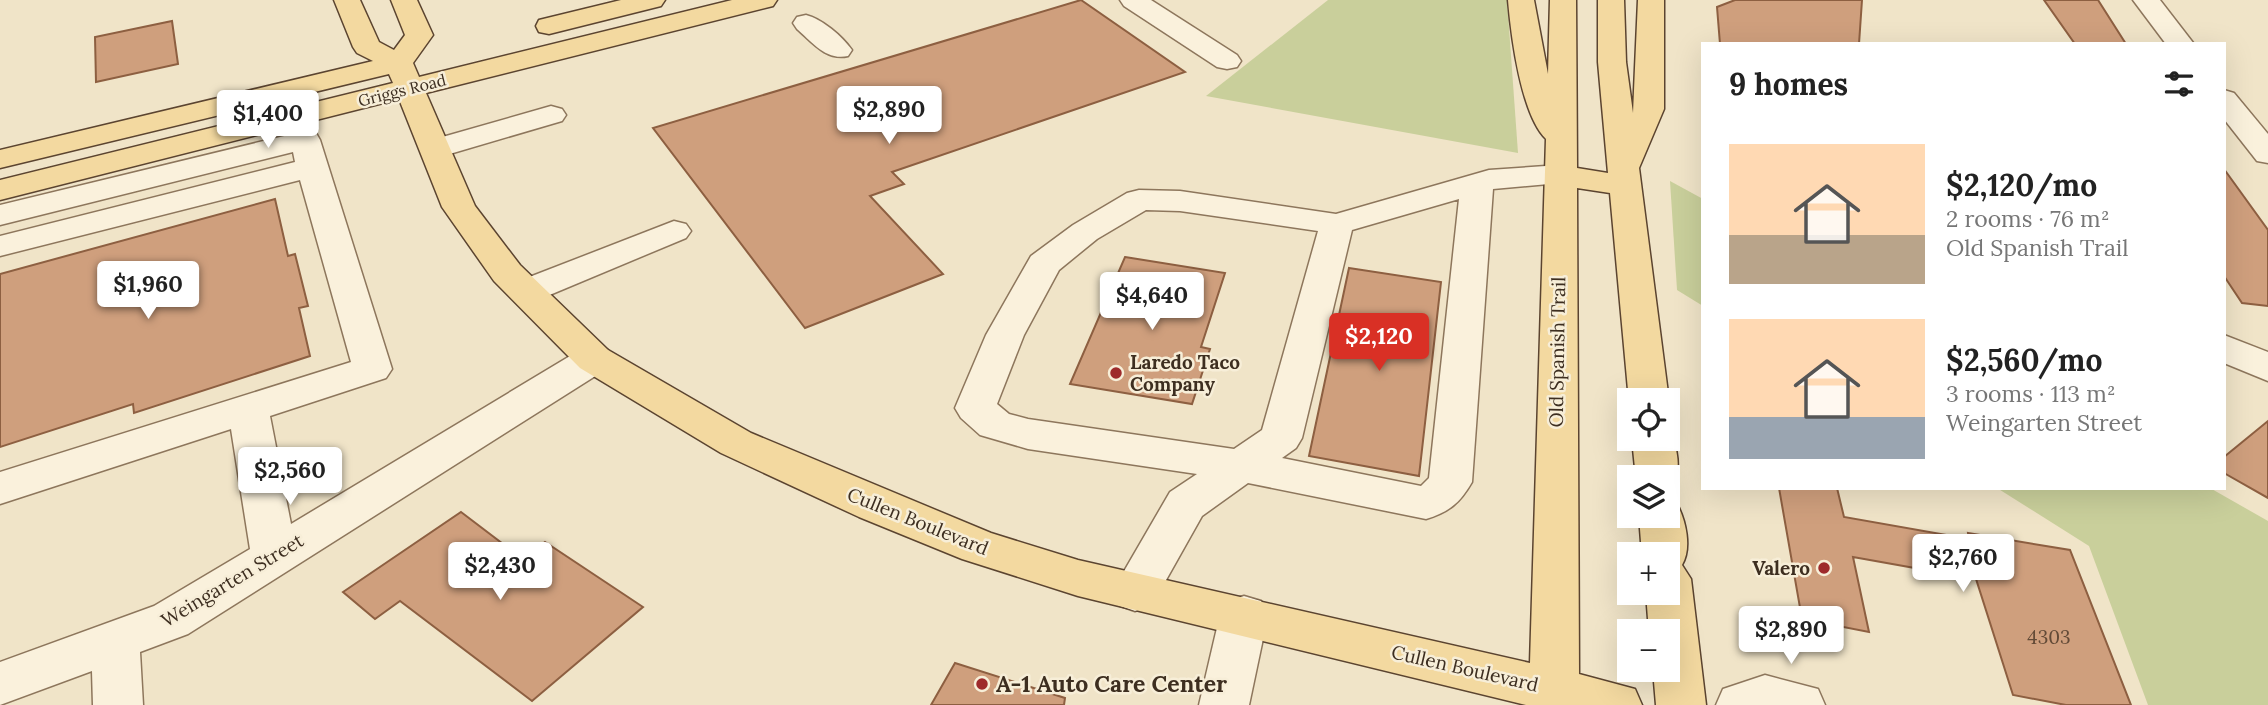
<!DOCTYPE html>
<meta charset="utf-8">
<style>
:root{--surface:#fff;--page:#f6f6f6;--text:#222;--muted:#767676;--accent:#d93025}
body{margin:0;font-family:Lora,serif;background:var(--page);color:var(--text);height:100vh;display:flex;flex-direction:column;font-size:26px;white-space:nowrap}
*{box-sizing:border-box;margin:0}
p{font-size:23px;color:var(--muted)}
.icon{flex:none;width:38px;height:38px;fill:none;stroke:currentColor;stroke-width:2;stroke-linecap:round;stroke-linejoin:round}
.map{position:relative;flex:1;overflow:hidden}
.sheet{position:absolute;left:1701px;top:42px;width:525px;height:448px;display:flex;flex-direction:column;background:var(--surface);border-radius:0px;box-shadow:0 7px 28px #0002}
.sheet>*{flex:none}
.fabs{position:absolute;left:1617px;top:388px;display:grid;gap:14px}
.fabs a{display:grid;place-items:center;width:63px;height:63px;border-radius:0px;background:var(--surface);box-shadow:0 7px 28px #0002;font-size:35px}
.price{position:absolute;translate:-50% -60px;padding:0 16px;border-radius:7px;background:#fff;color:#222;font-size:23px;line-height:46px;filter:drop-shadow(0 2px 4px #0008)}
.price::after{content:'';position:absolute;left:50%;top:42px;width:21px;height:16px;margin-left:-10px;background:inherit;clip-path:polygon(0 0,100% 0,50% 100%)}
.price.on{background:var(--accent);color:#fff}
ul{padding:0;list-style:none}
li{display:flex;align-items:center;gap:21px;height:175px;padding:0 28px}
li span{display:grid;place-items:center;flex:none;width:196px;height:140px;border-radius:0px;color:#555}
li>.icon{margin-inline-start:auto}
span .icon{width:84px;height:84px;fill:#fffc;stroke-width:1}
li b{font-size:30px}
h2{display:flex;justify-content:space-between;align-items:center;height:84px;padding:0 28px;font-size:30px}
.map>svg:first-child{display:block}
.green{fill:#c9cf9b}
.building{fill:#cf9f7d;stroke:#8d5f41;stroke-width:2}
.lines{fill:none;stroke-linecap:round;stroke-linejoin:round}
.minor-casing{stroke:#8d765c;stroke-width:3}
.major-casing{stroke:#5b4430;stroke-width:3}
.minor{fill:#faf1dc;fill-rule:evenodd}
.major{fill:#f3d9a0;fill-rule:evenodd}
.poi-dot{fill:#9e2a2b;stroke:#f7eed8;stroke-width:2.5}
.labels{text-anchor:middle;stroke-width:5;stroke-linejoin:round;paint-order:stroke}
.far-street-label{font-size:16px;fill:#3d2e20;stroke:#f7eed8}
.street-label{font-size:19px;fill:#3d2e20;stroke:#f7eed8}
.poi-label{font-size:19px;font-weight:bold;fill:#3d2e20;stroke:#f7eed8;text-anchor:start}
.near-number-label{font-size:19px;fill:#624a37}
.near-poi-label{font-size:23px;font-weight:bold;fill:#3d2e20;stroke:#f7eed8;text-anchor:start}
</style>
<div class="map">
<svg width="2268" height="705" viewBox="0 0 2268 705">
<rect width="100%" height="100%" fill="#f0e4c8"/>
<!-- green -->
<g class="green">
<path d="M1328 0H1507L1518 153 1206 96Z"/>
<path d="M1670 181 1703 199V306L1677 290Z"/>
<path d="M1997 488H2210L2268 521V705H2148L2089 546Z"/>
</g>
<!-- building -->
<g class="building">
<path d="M1081 0 1185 72 892 172 904 184 870 196 943 274 805 328 653 128Z"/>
<path d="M1735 0H1862L1859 44H1720L1717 7Z"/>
<path d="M2044 0H2098L2126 44H2075Z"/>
<path d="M172 21 178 64 96 82 95 37Z"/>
<path d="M2224 169 2268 230V306L2242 303 2224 276Z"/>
<path d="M275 199 288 256 295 254 308 306 299 308 310 356 134 413 133 404 0 447V274Z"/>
<path d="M1125 257 1225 273 1201 347 1210 349 1192 404 1070 384Z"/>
<path d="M1349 268 1441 282 1419 476 1309 456Z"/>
<path d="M2268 421V498L2224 473V457Z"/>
<path d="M1779 488H1837L1844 517 1969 539 1968 533 2070 550 2131 705H2066L2013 695 1976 579 1853 557 1869 632 1802 619Z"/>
<path d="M461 512 523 559 545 542 643 607 532 701 400 601 375 619 343 592Z"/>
<path d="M955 663 1065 698 1064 705H931Z"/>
</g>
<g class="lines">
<!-- minor casing -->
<g class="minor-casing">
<g id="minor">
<path d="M1120 0H1151L1237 55 1241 61 1237 67 1227 69 1217 67 1124 6Z"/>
<path d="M2133 0H2160L2194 44H2166Z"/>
<path d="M806 15C822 19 842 36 852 50L848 56C826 61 812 42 797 29L793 23 797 17Z"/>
<path d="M2224 90 2234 93 2268 134V163L2257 161 2224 119Z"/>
<path d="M551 106 562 109 566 115 562 121 436 158 425 156 420 149 425 142Z"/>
<path d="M305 131 316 133 320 140 392 369 386 378 270 416 291 524 580 350 594 346 608 350 613 359 608 368 188 634 140 652 143 705H93L92 671 0 705V662L154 606 250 549 231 429 0 504V472L351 362 300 180 0 256V236L295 162 293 152 0 225V205Z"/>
<path d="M1560 165 1571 168 1576 175 1571 182 1493 189 1472 482C1460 503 1449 512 1426 519L1248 483 1202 516 1152 605 1135 611 1118 605 1112 592 1170 492 1197 474 1028 449 980 435 961 418 955 408 986 335 1031 256 1073 225 1127 193 1139 190 1180 191 1336 214 1489 170ZM1459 199 1429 478 1421 486 1282 458 1296 448 1302 438 1352 230ZM1146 210 1180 211 1318 231 1262 430 1234 449 1028 419 1009 414 997 404 1024 335 1059 270 1097 239Z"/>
<path d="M674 221 686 224 691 231 686 238 540 299 527 302 514 299 509 291 514 283Z"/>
<path d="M2224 335 2268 352V381L2224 363Z"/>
<path d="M1244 596 1261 601 1268 615 1249 705H1199L1220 615 1227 601Z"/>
<path d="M1765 675 1818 689 1825 705H1716L1723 689Z"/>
</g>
</g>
<!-- major casing -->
<g class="major-casing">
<g id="major">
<path d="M334 0H360L379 42 394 50 405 35 391 0H417L433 35 413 63 419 77 732 0H777L773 6 426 93 475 206 520 265 608 350 751 433 991 533 1078 560 1530 663 1546 139C1521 115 1511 35 1508 0H1534L1548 74 1550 0H1576L1577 168 1608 173 1598 62V0H1624L1626 62 1633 113 1638 0H1664V109L1639 168 1669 401 1668 403V401H1629L1610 193 1577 188 1579 674 1635 689 1642 705H1526L1078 596 962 559 859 517 721 453 580 368 494 281 442 207 399 99 0 200V180L393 83 389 74 0 168V150L373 61 357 53 353 47Z"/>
<path d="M621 0H665L661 6 549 34 539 32 536 26 539 20Z"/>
<path d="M1668 429C1678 446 1682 472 1672 489L1668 490V478H1636L1632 439H1668Z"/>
<path d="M1668 501 1677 504C1686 521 1692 548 1682 565L1691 579 1706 705H1656L1653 670H1668V632H1649L1646 593H1668V555H1642L1639 516H1668Z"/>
</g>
</g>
<!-- minor -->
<use href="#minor" class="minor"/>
<!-- major -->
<use href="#major" class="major"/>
</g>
<!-- markers -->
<g class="poi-dot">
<circle cx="1116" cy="373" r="7"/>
<circle cx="1824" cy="568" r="7"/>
<circle cx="982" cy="684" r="7"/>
</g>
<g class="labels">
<!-- far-street labels -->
<g class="far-street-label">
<text transform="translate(402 90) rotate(-14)" y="6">Griggs Road</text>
</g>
<!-- street labels -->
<g class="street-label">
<text transform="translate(1557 352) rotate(-89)" y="7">Old Spanish Trail</text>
<text transform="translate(918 521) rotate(22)" y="7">Cullen Boulevard</text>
<text transform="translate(232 580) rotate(-31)" y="7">Weingarten Street</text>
<text transform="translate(1465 668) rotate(13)" y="7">Cullen Boulevard</text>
</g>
<!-- poi labels -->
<g class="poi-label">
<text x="1130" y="369">Laredo Taco<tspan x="1130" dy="22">Company</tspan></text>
<text x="1810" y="575" text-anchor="end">Valero</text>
</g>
<!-- near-number labels -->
<g class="near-number-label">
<text x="2049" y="644">4303</text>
</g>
<!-- near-poi labels -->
<g class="near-poi-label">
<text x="996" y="692">A-1 Auto Care Center</text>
</g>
</g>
</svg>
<div class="fabs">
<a><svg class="icon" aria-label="locate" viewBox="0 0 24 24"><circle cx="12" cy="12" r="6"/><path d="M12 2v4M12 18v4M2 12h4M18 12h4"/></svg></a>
<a><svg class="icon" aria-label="layers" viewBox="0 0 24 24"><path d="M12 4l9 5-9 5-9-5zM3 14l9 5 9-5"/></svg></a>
<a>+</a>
<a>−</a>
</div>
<b class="price" style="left:889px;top:146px">$2,890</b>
<b class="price" style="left:268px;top:150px">$1,400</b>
<b class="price" style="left:148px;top:321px">$1,960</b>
<b class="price" style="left:1152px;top:332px">$4,640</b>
<b class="price on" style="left:1379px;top:373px">$2,120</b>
<b class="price" style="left:290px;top:507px">$2,560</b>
<b class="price" style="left:1963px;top:594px">$2,760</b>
<b class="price" style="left:500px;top:602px">$2,430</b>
<b class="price" style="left:1791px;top:666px">$2,890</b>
<section class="sheet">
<h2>9 homes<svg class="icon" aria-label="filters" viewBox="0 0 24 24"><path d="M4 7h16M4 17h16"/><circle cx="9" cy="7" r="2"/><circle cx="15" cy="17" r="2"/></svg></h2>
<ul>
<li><span style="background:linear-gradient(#ffd9b3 65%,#b9a48a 0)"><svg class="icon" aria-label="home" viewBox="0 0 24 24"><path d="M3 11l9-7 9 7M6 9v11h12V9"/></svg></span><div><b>$2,120/mo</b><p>2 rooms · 76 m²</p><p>Old Spanish Trail</p></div></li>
<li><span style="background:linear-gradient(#ffd9b3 70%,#9aa5b1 0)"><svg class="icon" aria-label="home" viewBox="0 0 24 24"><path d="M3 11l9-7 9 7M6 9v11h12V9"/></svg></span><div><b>$2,560/mo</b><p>3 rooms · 113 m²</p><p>Weingarten Street</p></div></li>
</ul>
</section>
</div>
